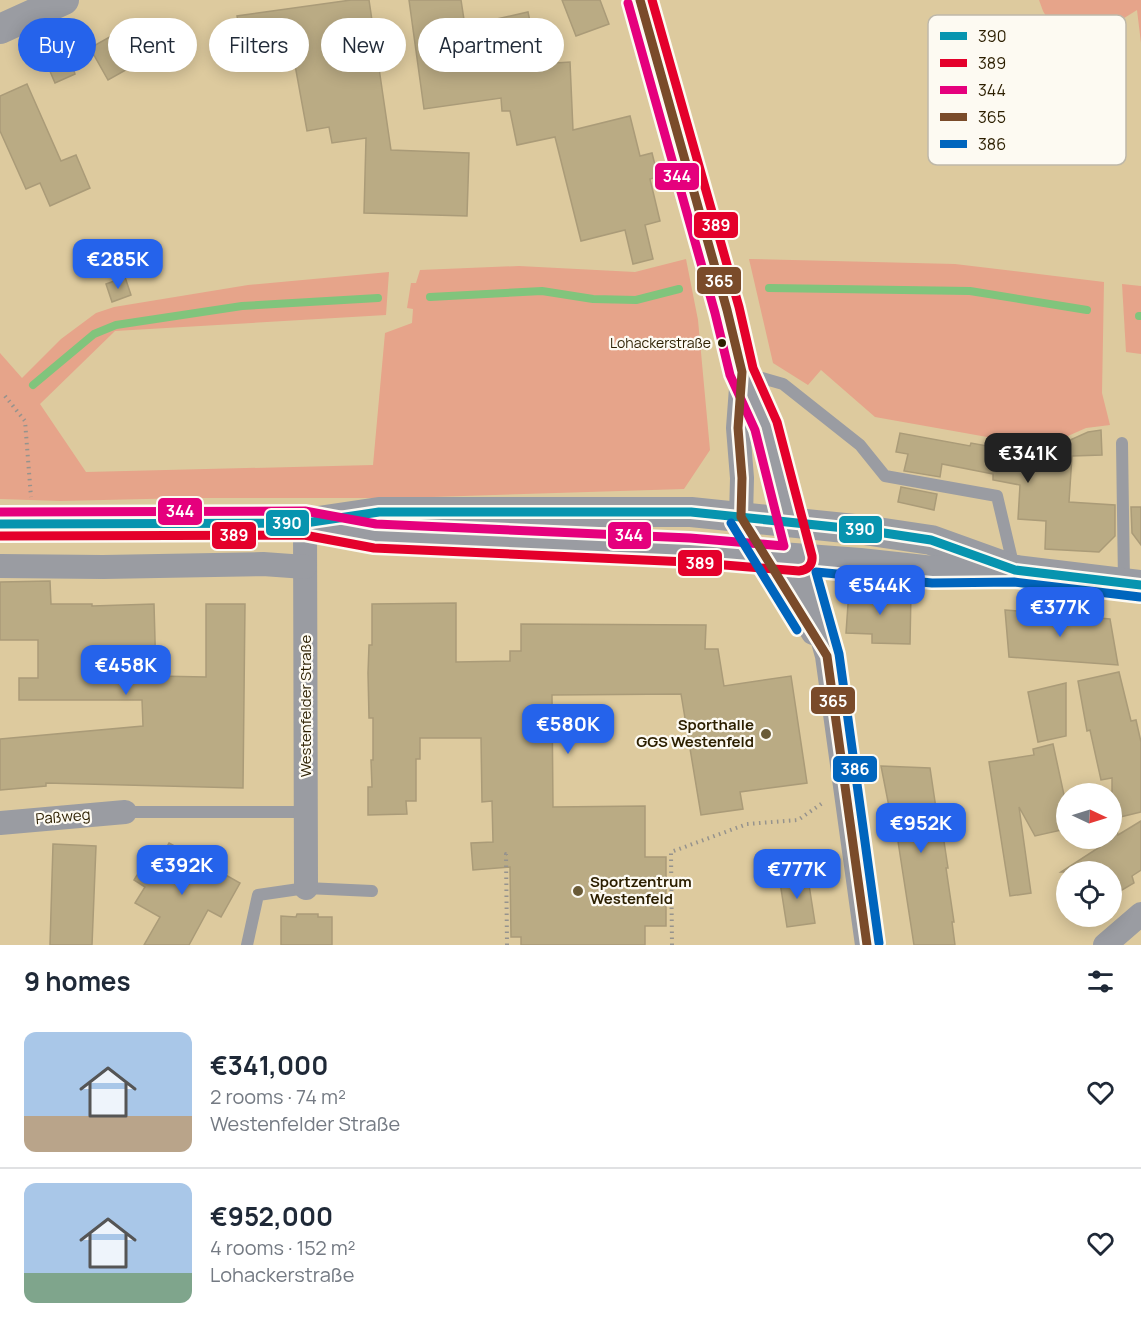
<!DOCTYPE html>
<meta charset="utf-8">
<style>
:root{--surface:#fff;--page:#f2f2f3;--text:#1f2937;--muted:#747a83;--line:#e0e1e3;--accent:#2563eb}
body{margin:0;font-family:Manrope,sans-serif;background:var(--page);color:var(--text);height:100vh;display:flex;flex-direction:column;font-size:22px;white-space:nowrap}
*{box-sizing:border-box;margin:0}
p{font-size:20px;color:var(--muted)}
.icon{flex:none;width:33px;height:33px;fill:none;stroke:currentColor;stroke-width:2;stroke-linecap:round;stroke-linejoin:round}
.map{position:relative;height:945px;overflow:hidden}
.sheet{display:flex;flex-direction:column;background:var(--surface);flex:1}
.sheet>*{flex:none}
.guide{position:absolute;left:18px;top:18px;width:600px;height:54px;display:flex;gap:12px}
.needle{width:39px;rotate:94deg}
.controls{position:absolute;left:1056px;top:783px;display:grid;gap:12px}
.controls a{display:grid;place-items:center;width:66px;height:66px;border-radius:50%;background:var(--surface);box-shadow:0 3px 15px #0003;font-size:30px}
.price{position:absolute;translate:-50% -51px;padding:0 14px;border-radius:12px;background:var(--accent);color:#fff;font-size:20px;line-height:39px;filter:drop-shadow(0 2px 3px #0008)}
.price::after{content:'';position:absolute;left:50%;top:36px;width:18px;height:14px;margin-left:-9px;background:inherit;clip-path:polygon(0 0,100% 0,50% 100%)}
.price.on{background:#222;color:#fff}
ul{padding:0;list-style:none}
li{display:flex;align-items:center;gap:18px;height:150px;padding:0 24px}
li+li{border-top:2px solid var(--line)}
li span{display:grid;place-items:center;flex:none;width:168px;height:120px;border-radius:12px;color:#555}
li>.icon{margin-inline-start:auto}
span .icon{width:72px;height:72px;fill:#fffc;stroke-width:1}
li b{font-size:26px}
h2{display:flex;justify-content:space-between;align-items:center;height:72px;padding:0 24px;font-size:26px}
.chip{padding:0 21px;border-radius:27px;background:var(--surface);box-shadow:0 3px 15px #0003;font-size:21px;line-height:54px}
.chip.on{background:var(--accent);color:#fff}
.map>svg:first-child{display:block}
.green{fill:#e6a48a}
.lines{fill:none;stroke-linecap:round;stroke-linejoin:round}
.stream{stroke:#81c47c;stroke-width:8}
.building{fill:#baab84;stroke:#aa9b78;stroke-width:1.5}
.path{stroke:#96938d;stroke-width:4;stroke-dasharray:1.5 4.5;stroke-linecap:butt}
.service{stroke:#9a9ca2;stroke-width:12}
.minor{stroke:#9a9ca2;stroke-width:24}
.tertiary{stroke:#9a9ca2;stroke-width:30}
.bus-1-casing{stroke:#fdfaf2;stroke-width:14}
.bus-2-casing{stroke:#fdfaf2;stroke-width:14}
.bus-3-casing{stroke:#fdfaf2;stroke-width:14}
.bus-4-casing{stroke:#fdfaf2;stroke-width:14}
.bus-5-casing{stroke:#fdfaf2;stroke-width:14}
.bus-1{stroke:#0794af;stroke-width:9}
.bus-2{stroke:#e4002b;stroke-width:9}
.bus-3{stroke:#e5007d;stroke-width:9}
.bus-4{stroke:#7a4b2a;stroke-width:9}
.bus-5{stroke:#0065bd;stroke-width:9}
.bus-dot{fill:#2c1f00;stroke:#fdfaf2;stroke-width:2}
.poi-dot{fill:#6a5b37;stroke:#fdfaf2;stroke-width:2}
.labels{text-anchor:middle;stroke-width:4.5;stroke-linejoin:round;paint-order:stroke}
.bus-label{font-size:14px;fill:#2c1f00;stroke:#fdfaf2;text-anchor:end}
.street-label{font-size:15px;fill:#2c1f00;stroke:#fdfaf2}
.poi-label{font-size:15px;font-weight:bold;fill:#2c1f00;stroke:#fdfaf2;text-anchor:end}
.key{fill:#fdfaf2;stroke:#beb8a9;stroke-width:1.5}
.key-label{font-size:16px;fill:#2c1f00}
.line-badge{stroke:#fdfaf2;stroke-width:2}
.badge-label{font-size:16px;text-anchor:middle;font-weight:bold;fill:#fff}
</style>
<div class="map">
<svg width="1141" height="945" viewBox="0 0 1141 945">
<rect width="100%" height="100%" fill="#ddca9e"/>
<!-- green -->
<g class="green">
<path d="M1039 0H1141V43L1137 10 1089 40 1059 38 1043 11Z"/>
<path d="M686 259 698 320 710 450 684 489 401 498H189L60 501 0 499V353L22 378 61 339 96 313 114 307 248 285 389 272 386 315 115 331 40 404 86 472 373 465 385 333 412 323 413 309 407 308 411 283H416L420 270 519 266 635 272Z"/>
<path d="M749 259 955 264 1104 282 1102 393 1110 425 1086 428 1043 447 875 417 821 370 808 385 773 363Z"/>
<path d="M1122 284 1141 286V354L1126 352Z"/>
</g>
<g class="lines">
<!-- stream -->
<g class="stream">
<path d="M769 288 970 291 1087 310"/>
<path d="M430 297 542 291 593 299 636 300 679 289"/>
<path d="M1139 316H1141"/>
<path d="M33 385 94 334 116 325 242 306 378 298"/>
</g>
</g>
<!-- building -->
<g class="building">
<path d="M351 0H369L391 150 469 153 467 216 364 213 366 138 332 143 329 127 307 131 295 65 247 71 237 16Z"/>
<path d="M409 0H461L465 26 528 12 539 64 570 62 573 130 630 116 640 156 652 153 658 177 650 179 660 221 645 225 653 259 633 264 625 230 581 241 555 137 517 145 510 111H502L501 98 424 109Z"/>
<path d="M562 0H600L609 24 576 36Z"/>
<path d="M138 21 156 53 108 80 90 48Z"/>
<path d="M68 52 75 74 55 83 46 62Z"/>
<path d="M27 84 61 161 76 155 90 188 50 206 40 183 26 189 0 131V96Z"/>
<path d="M125 277 131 295 112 302 106 284Z"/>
<path d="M1101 430 1102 455 1072 456 1069 502 1115 505V536L1099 552 1045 549 1046 521 1018 519 1020 485 993 480V474L942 464 940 477 904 471 908 454 896 452 900 433 970 446 971 443 1037 455 1088 432Z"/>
<path d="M901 487 937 494 934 510 898 502Z"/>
<path d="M1131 507H1141V545L1132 533Z"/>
<path d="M50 581 51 604H92V606L154 604 156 676 206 677V604H245L243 788 46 783V786L0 790V739L143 726 142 700H19V678H38V640H0V582Z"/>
<path d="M849 590 911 592 910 644 872 643V634L846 633Z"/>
<path d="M456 603V662L510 661V651H521V624L706 625 705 649H718L724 686 791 676 807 783 740 792 743 809 701 815 681 694 552 695 553 807 645 806V857H666V926H645V945H521V937H511L510 867 473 870 471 843 493 842 492 801 482 802 481 738H420V759H416V801H406L407 814 368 815V787H372L371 760H373V718H369L368 673 369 645H372V604Z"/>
<path d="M1005 610 1110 619 1118 665 1009 657Z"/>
<path d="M1119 672 1131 721 1136 720 1141 742V812L1112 819V778L1101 780 1090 730 1087 731 1078 681Z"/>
<path d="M1066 683V736L1038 742 1028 692Z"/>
<path d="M1053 744 1066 804V829L1035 836 1019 807 1031 893 1010 896 989 762 1034 755 1033 749Z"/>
<path d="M881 766 930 768 937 815H940L948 868H946L954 922H952L955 945H914L895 822H892Z"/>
<path d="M1141 821V870L1132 876 1134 883 1112 896V872H1061L1112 839V827L1116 826 1118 835Z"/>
<path d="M169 843 240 883 221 917 208 910 189 945H144L160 917 135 903 145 887 134 880 145 862 155 868Z"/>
<path d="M53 844 96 846 92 945H50Z"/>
<path d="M807 872 815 923 787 927 779 876Z"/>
<path d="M297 914H318V917H332V945H281V916L296 917Z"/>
</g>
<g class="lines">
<!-- path -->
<g class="path">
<path d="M5 396 25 421 31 497"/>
<path d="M507 945 506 854H510"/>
<path d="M672 945 671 852 747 824 798 820 824 802"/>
</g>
<!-- service -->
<g class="service">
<path d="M744 373 783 384 860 445 885 476 997 496 1014 568"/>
<path d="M1122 443 1124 582"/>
<path d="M125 812H307"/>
<path d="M247 945 258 895 306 888 372 891"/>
</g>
<!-- minor -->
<g class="minor">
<path d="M640 0 727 310 742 372 766 426 790 522"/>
<path d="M741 517 742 478 738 428 742 375"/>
<path d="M305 523 306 888"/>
<path d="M765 556 813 633"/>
<path d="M800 559 827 656 867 945"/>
<path d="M0 566 103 567 263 564 305 567"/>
<path d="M0 823 125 812"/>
<path d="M1105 945 1141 914"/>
</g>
<!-- tertiary -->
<g class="tertiary">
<path d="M0 29 64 0"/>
<path d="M0 524 305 523 379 512H691L864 530 931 540 1015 570"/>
<path d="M328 528 375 536 689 550 860 563 933 571 1015 570 1141 585"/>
</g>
<!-- bus-1 casing -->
<g class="bus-1-casing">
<path id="bus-1" d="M0 524 305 523 379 512H691L864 530 931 540 1015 570 1141 585"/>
</g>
<!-- bus-2 casing -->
<g class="bus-2-casing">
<path id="bus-2" d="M0 536 304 535 374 548 688 562 799 571C808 570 813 565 812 556L777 422 753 368 739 307 652 0"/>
</g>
<!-- bus-3 casing -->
<g class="bus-3-casing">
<path id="bus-3" d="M0 512 305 511 376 524 690 538 784 546 755 430 730 375 715 313 628 3"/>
</g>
<!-- bus-4 casing -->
<g class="bus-4-casing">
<path id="bus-4" d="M640 0 727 310 742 372 738 428 742 478 741 517 827 656 867 945"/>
</g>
<!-- bus-5 casing -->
<g class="bus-5-casing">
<g id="bus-5">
<path d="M731 523 797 630"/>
<path d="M879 943 839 654 816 572 932 583 1014 582 1140 597"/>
</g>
</g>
<!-- bus-1 -->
<use href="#bus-1" class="bus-1"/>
<!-- bus-2 -->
<use href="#bus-2" class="bus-2"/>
<!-- bus-3 -->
<use href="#bus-3" class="bus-3"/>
<!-- bus-4 -->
<use href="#bus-4" class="bus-4"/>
<!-- bus-5 -->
<use href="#bus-5" class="bus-5"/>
</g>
<!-- markers -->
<circle class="bus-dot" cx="722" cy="343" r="5"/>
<g class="poi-dot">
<circle cx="766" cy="734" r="6"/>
<circle cx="578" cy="891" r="6"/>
</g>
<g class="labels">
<!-- bus labels -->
<g class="bus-label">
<text x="711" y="348">Lohackerstraße</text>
</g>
<!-- street labels -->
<g class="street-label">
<text transform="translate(306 706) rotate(-90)" y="5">Westenfelder Straße</text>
<text transform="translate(63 817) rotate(-5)" y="5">Paßweg</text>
</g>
<!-- poi labels -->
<g class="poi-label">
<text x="754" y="730">Sporthalle<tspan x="754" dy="17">GGS Westenfeld</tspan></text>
<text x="590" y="887" text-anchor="start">Sportzentrum<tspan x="590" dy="17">Westenfeld</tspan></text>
</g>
</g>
<!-- legend -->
<rect x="928" y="15" width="198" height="150" rx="9" class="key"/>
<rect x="940" y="32" width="27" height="8" fill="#0794af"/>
<rect x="940" y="59" width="27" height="8" fill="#e4002b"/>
<rect x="940" y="86" width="27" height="8" fill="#e5007d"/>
<rect x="940" y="113" width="27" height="8" fill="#7a4b2a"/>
<rect x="940" y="140" width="27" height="8" fill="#0065bd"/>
<g class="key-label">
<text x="978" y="42">390</text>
<text x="978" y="69">389</text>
<text x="978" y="96">344</text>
<text x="978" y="123">365</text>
<text x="978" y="150">386</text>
</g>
<g class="line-badge">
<rect x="654" y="162" width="46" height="29" rx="6" fill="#e5007d"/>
<rect x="693" y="211" width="46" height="28" rx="6" fill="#e4002b"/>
<rect x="696" y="266" width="46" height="29" rx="6" fill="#7a4b2a"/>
<rect x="157" y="497" width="46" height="29" rx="6" fill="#e5007d"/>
<rect x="265" y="509" width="45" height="28" rx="6" fill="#0794af"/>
<rect x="838" y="515" width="45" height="29" rx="6" fill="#0794af"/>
<rect x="211" y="521" width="46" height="29" rx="6" fill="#e4002b"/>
<rect x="607" y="521" width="45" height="29" rx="6" fill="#e5007d"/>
<rect x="677" y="549" width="46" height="28" rx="6" fill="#e4002b"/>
<rect x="810" y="686" width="46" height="29" rx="6" fill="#7a4b2a"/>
<rect x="832" y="755" width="46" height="28" rx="6" fill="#0065bd"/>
</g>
<g class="badge-label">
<text x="677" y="182">344</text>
<text x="716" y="231">389</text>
<text x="719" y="287">365</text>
<text x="180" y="517">344</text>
<text x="287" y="529">390</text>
<text x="860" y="535">390</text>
<text x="234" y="541">389</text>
<text x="629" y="541">344</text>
<text x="700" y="569">389</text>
<text x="833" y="707">365</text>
<text x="855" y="775">386</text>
</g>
</svg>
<div class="controls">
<a><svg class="needle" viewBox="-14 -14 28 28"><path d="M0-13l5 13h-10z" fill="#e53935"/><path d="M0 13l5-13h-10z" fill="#747a83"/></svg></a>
<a><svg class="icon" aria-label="locate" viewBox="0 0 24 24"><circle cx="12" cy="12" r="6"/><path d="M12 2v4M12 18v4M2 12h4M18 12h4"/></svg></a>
</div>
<b class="price" style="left:118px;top:290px">€285K</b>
<b class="price on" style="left:1028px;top:484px">€341K</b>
<b class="price" style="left:880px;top:616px">€544K</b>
<b class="price" style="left:1060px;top:638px">€377K</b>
<b class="price" style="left:126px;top:696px">€458K</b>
<b class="price" style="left:568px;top:755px">€580K</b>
<b class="price" style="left:921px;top:854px">€952K</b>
<b class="price" style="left:182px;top:896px">€392K</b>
<b class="price" style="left:797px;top:900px">€777K</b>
<div class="guide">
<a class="chip on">Buy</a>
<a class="chip">Rent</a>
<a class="chip">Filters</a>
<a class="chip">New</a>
<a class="chip">Apartment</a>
</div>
</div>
<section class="sheet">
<h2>9 homes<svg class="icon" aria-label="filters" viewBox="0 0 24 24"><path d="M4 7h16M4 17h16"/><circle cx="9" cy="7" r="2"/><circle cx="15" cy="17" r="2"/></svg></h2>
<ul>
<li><span style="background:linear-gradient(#a9c7e8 70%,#b9a48a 0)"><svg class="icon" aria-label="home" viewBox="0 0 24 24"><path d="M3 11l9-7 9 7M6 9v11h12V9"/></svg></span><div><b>€341,000</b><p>2 rooms · 74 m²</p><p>Westenfelder Straße</p></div><svg class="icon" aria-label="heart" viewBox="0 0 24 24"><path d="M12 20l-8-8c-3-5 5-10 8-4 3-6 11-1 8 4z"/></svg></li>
<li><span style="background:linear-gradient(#a9c7e8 75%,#7fa58c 0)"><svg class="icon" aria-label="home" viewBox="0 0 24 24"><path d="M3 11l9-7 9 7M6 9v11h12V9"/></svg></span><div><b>€952,000</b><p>4 rooms · 152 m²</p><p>Lohackerstraße</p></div><svg class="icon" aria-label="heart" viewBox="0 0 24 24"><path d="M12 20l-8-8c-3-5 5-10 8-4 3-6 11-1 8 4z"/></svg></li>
</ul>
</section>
